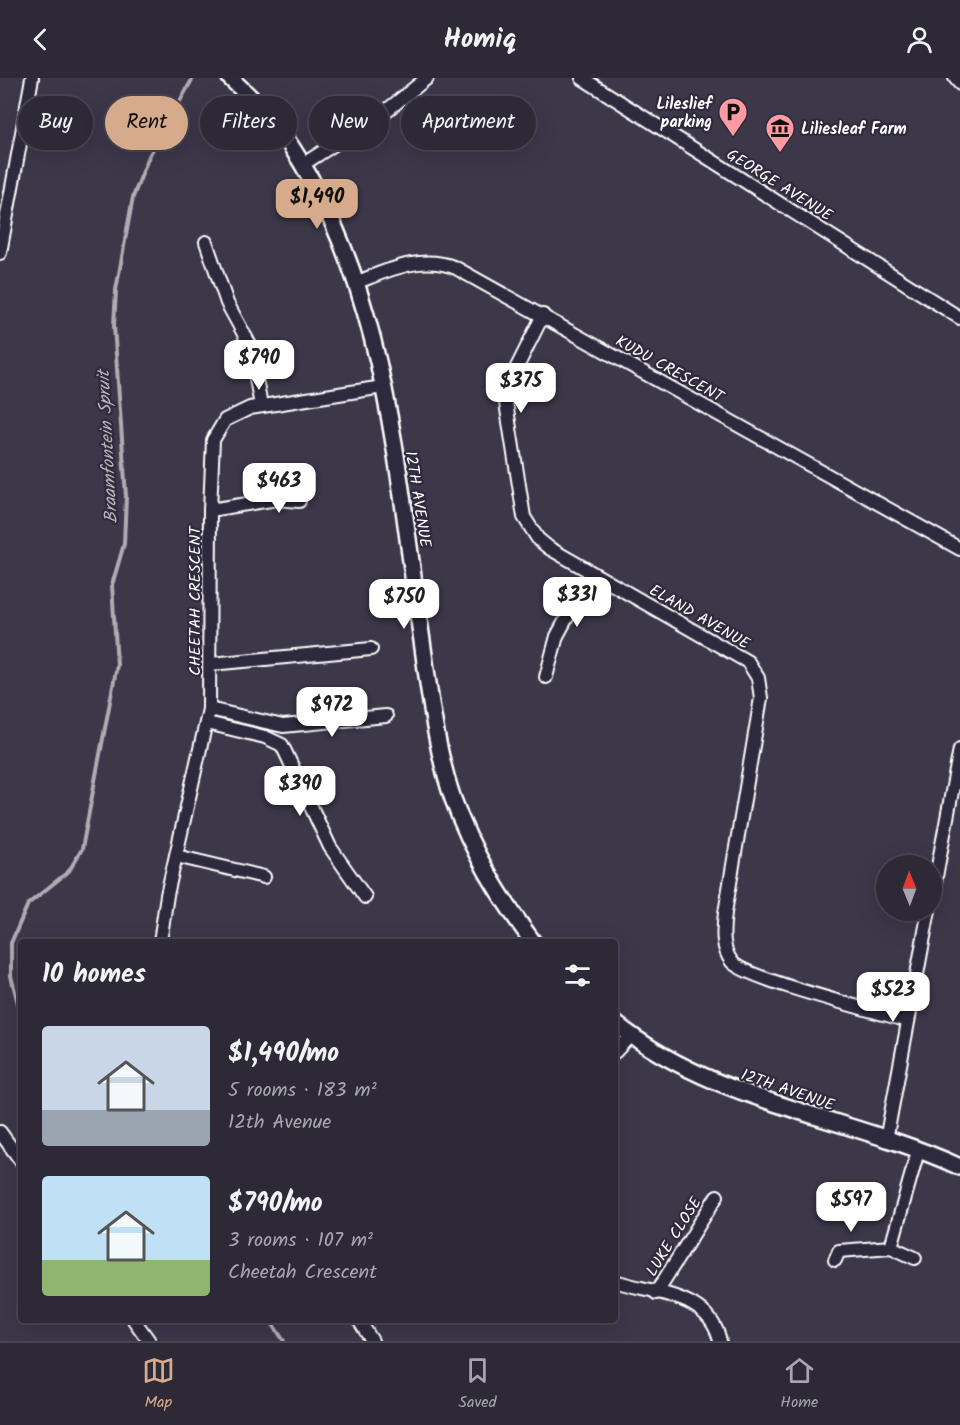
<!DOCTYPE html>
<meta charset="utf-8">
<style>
:root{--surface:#2d2937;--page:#393542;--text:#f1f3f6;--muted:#a7a6ad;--line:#484552;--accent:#d6ab8b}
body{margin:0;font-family:Kalam,sans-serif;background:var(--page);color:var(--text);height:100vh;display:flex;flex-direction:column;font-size:22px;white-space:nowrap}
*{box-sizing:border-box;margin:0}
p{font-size:20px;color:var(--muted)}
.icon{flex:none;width:33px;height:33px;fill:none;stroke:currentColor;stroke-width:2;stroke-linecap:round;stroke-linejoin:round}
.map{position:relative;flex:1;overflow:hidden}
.panel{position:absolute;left:18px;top:861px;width:600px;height:384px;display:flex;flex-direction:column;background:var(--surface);border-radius:6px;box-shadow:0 6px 24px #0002,0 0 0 2px var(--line)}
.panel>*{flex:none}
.hud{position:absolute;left:18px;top:18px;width:600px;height:54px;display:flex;gap:12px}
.needle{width:39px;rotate:359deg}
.controls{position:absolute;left:876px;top:777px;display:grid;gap:12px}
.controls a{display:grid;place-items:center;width:66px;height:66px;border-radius:50%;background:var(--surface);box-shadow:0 6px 24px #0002,0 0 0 2px var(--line);font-size:30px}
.price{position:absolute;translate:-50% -51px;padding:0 14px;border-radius:12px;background:#fff;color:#222;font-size:20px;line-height:39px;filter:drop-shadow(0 2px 3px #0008)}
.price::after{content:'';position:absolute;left:50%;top:36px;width:18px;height:14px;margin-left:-9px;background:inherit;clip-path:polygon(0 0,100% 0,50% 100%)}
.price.active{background:var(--accent);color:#111}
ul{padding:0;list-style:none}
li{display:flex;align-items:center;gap:18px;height:150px;padding:0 24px}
li span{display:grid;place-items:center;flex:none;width:168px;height:120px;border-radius:6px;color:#555}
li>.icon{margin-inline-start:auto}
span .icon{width:72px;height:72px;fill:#fffc;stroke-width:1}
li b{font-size:26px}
h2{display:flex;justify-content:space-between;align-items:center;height:72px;padding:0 24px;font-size:26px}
.chip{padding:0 21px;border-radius:27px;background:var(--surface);box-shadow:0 6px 24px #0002,0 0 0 2px var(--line);font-size:21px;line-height:54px}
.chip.active{background:var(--accent);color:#111}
header{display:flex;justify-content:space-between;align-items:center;height:78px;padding:0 24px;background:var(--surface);font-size:27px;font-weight:700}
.tab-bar{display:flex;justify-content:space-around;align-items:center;height:84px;border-top:2px solid var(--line);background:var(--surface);font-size:16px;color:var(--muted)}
.tab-bar a{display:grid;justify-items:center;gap:3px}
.tab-bar .active{color:var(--accent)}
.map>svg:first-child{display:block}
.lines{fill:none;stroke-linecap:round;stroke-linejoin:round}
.stream{stroke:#afadb4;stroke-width:4}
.minor-casing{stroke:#fff;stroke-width:16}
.tertiary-casing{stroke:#fff;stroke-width:20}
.minor{stroke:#2f2a3d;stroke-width:12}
.tertiary{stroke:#2f2a3d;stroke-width:15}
.labels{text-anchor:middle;stroke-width:4.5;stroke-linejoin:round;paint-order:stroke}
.poi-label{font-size:16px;font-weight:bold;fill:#fff;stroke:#2f2a3d;text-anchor:end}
.street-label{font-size:16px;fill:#fff;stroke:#2f2a3d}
.water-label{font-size:18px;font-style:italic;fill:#b5b4ba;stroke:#2f2a3d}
</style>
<header><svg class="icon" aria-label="back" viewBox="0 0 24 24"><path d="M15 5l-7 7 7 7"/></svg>Homiq<svg class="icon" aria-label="person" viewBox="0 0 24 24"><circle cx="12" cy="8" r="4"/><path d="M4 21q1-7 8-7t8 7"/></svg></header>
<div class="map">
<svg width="960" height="1263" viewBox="0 0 960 1263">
<rect width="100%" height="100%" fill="#3c3749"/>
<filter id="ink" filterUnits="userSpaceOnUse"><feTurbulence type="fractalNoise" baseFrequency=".0167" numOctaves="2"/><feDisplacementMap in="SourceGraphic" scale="12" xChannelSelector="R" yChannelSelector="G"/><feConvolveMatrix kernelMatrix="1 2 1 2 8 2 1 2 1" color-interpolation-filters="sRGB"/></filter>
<g filter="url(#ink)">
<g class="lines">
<!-- stream -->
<g class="stream">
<path d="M21 937 11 898V865L28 826 69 793 82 771 117 587 112 507 124 466 126 418 114 248 116 212 133 119 149 78 193 0"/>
<path d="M270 1242 284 1263"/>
</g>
<!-- minor casing -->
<g class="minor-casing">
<g id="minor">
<path d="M582 0 960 240"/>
<path d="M955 0 960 6"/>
<path d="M302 87 386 33 427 0"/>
<path d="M206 164 227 225 250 267 261 328"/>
<path d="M0 175 32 0"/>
<path d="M355 205C389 192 421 176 456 190L960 471"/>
<path d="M543 237 513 297 506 325 524 439 538 461 549 470 748 584 758 600 761 620 725 835C723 852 721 870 732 884 746 901 879 934 908 943"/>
<path d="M210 432 277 421 299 423"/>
<path d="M211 586 371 571"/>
<path d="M546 599 557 558 591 495"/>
<path d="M209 631 283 648 386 638"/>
<path d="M207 645 265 659 282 667 330 769 365 819"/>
<path d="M176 778 264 799"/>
<path d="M932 820 960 671"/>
<path d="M160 864 167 817 209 631 210 432 213 362 225 342 250 330 383 309"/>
<path d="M615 974 631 957"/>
<path d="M0 1054 21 1083"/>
<path d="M886 1062 929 832"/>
<path d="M891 1169 918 1073"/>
<path d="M835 1182 839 1173 891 1169 915 1180"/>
<path d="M615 1203C654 1216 709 1215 720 1263"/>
<path d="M656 1215 717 1118"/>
<path d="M134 1242 149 1263"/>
<path d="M359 1242 372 1263"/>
</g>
</g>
<!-- tertiary casing -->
<g class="tertiary-casing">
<g id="tertiary">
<path d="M230 0C248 17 267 34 282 55 385 200 396 385 421 556 429 610 435 669 453 721 472 774 500 819 533 864"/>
<path d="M615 945C716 1026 846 1037 960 1089"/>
</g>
</g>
<!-- minor -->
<use href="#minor" class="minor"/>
<!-- tertiary -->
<use href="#tertiary" class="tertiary"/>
</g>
</g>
<!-- icons -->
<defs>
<g id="parking-pin" transform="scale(1.5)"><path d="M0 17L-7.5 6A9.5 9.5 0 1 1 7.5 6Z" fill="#ff9aa2" stroke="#2f2a3d"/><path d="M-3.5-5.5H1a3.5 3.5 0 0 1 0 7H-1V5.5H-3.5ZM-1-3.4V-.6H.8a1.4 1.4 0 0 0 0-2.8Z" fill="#111"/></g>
<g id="museum-pin" transform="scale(1.5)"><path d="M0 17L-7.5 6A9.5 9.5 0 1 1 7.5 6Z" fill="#ff9aa2" stroke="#2f2a3d"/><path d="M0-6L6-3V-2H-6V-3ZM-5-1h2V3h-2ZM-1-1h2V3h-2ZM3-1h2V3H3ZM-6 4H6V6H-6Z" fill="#111"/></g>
</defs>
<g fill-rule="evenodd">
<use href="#parking-pin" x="733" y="34"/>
<use href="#museum-pin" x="780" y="50"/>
</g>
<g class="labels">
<!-- poi labels -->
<g class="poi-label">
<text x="712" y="31">Lileslief<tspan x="712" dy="18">parking</tspan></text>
<text x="801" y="56" text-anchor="start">Liliesleaf Farm</text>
</g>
<!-- street labels -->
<g class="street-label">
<text transform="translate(780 106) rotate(32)" y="6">GEORGE AVENUE</text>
<text transform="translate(670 290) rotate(29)" y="6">KUDU CRESCENT</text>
<text transform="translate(419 421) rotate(81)" y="6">12TH AVENUE</text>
<text transform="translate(194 523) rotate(-90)" y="6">CHEETAH CRESCENT</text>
<text transform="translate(700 538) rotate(30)" y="6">ELAND AVENUE</text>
<text transform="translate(788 1011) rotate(19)" y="6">12TH AVENUE</text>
<text transform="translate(673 1158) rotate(-58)" y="6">LUKE CLOSE</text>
</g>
<!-- water labels -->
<g class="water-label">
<text transform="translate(107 369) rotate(-93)" y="6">Braamfontein Spruit</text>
</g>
</g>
</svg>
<div class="controls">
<a><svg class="needle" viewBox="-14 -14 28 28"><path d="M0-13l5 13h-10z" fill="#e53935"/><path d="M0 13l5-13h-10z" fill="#a7a6ad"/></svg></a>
</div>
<b class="price active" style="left:317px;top:152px">$1,490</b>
<b class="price" style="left:259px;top:313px">$790</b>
<b class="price" style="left:521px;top:336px">$375</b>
<b class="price" style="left:279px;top:436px">$463</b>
<b class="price" style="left:577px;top:550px">$331</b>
<b class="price" style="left:404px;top:552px">$750</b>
<b class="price" style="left:332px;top:660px">$972</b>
<b class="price" style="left:300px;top:739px">$390</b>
<b class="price" style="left:893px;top:945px">$523</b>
<b class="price" style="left:851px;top:1155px">$597</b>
<div class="hud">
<a class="chip">Buy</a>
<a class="chip active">Rent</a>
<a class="chip">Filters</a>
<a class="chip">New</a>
<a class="chip">Apartment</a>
</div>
<section class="panel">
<h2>10 homes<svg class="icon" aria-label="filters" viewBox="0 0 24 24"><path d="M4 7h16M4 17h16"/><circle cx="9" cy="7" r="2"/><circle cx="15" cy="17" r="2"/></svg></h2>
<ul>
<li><span style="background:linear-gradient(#c9d6e8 70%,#9aa5b1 0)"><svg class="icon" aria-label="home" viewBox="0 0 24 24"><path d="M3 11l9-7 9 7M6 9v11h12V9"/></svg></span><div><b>$1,490/mo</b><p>5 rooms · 183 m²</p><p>12th Avenue</p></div></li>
<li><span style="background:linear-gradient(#bfe0f5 70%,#8fb573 0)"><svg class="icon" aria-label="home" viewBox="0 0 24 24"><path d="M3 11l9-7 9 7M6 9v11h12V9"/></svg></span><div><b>$790/mo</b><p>3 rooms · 107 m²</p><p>Cheetah Crescent</p></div></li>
</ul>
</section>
</div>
<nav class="tab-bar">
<a class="active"><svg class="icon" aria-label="map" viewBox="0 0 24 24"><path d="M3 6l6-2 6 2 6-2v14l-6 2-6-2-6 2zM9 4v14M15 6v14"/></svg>Map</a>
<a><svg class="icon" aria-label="saved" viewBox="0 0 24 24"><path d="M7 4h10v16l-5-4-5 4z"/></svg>Saved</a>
<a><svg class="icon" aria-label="home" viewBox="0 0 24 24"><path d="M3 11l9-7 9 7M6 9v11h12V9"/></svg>Home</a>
</nav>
